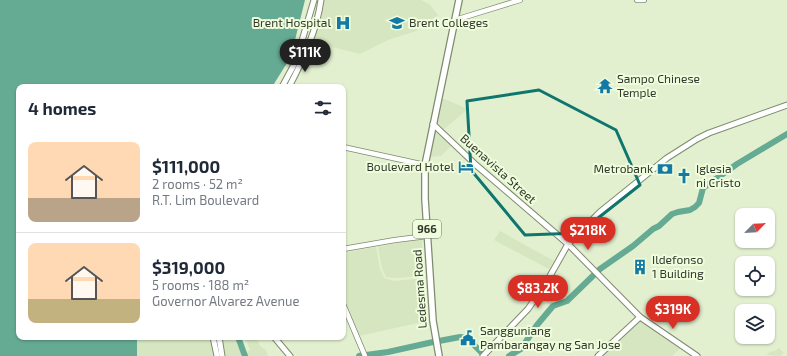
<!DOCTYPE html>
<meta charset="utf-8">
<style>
:root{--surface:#fff;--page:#f6f6f7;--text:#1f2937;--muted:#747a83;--line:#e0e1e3;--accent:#d93025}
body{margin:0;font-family:"Exo 2",sans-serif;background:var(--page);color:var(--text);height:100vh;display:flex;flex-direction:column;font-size:15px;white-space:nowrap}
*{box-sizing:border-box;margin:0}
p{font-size:13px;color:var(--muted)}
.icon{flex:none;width:22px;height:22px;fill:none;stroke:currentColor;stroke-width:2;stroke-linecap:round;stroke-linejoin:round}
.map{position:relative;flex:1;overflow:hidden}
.panel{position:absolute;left:16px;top:84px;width:330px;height:256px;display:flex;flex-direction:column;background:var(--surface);border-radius:8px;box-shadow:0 1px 3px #0004}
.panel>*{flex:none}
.needle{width:26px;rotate:66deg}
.buttons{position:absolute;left:735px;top:208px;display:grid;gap:8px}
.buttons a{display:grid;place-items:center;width:40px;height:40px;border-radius:8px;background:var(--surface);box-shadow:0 1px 3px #0004;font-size:20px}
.price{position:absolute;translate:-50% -34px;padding:0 9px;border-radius:14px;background:var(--accent);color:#fff;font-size:13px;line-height:26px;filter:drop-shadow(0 1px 2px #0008)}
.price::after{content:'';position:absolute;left:50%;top:24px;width:12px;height:9px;margin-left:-6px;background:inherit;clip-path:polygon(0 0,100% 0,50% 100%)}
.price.active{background:#222;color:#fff}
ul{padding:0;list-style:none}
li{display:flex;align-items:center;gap:12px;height:100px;padding:0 12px}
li+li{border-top:1px solid var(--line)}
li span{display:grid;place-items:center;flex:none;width:112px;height:80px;border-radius:8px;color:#555}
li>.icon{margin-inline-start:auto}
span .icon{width:48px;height:48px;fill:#fffc;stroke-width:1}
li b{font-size:17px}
h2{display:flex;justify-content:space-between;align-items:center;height:48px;padding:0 12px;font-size:17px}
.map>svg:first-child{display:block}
.built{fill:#d5e6c0}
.water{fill:#65aa92}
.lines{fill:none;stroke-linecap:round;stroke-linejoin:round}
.river{stroke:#65aa92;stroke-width:6}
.tertiary-casing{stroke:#7e8b6e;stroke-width:6}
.secondary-casing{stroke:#7e8b6e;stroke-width:7}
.primary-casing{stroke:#7e8b6e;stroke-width:8}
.tertiary{stroke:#fff;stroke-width:4.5}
.secondary{stroke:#fff;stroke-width:5}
.primary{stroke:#fff;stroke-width:5.5}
.marked{fill:none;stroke:#0f766e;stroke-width:3;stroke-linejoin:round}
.labels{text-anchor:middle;stroke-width:4;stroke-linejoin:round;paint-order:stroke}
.shield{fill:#effddd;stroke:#6b7361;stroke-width:1}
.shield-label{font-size:11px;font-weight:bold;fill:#33382c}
.poi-label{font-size:12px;fill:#33382c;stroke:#effddd;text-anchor:start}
.street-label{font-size:12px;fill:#33382c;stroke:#effddd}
</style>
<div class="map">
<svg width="787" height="356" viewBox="0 0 787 356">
<rect width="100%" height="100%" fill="#e2f0d0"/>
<!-- built -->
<g class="built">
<path d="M323 0H421L429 4 438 15 416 31 388 40 360 54 312 42 321 16Z"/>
<path d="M442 98 468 109 444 129 436 121Z"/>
<path d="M436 132 451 146 441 156 430 157 434 133Z"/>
<path d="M500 231 554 261 549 269 494 240Z"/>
<path d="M422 238 424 276 394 278 386 277 382 268 378 247Z"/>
<path d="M376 247 380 269 384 278 394 281 424 278 427 321 359 336 343 295V253Z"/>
<path d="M550 282 566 296 552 306 540 297Z"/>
<path d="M640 320 681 348 672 356H602Z"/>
<path d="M137 337H235L242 355 250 350 245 337H256L260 346 266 350 268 356H137Z"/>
<path d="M779 348 784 353 780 356 766 355 772 351 773 352Z"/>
</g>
<!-- water -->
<path class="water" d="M0 0H305L295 40 287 63 272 87H19V337H137V356H0Z"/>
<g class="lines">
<!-- river -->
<g class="river">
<path d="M238 337 245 356"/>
<path d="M439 341 460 337 466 338"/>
<path d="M474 345 485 356"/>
<path d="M366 355 388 352 433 342"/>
<path d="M359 356 363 355"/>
<path d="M509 356 521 349 537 325 553 306 567 301 600 269 633 246 653 229 659 226 672 214 678 212 690 210 695 207 699 203 703 188 737 164 787 134"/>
</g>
<!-- tertiary casing -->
<g class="tertiary-casing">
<g id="tertiary">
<path d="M637 0H644"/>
<path d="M455 20 520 0"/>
<path d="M343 147 425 165"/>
<path d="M343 249 395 240 427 236"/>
<path d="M343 304 365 356"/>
</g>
</g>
<!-- secondary casing -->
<g class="secondary-casing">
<g id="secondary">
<path d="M282 87 296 61 314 0"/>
<path d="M289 87C303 60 317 30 321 0"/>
<path d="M433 124 476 165 568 244 640 317 697 356"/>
<path d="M213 337 217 356"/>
<path d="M219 337 222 356"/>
<path d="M274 337 290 356"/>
<path d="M483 356 528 309 546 283 568 244 600 212 667 158 697 139 709 133 787 105"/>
<path d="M598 356 640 317"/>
</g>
</g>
<!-- primary casing -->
<g class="primary-casing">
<path id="primary" d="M439 356 433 321 425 199V165L459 0"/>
</g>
<!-- tertiary -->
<use href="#tertiary" class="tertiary"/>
<!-- secondary -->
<use href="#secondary" class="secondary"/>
<!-- primary -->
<use href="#primary" class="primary"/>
</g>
<!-- marked area -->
<path class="marked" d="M539 90 616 130 640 185 579 233 525 235 471 170 467 101Z"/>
<!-- icons -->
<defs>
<g id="hospital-bare" transform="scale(1.2)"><path d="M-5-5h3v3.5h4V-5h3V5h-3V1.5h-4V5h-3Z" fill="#137aa5" stroke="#effddd" stroke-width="2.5" paint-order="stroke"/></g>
<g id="university-bare" transform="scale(1.2)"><path d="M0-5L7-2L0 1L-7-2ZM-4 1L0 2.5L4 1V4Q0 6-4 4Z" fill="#137aa5" stroke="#effddd" stroke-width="2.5" paint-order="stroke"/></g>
<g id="temple-bare" transform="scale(1.2)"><path d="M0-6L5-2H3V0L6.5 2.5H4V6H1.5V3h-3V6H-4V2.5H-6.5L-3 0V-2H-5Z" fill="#137aa5" stroke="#effddd" stroke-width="2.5" paint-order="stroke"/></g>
<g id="hotel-bare" transform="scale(1.2)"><path d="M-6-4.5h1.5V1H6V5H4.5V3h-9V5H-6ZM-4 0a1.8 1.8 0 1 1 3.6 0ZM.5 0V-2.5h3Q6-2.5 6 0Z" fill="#137aa5" stroke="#effddd" stroke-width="2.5" paint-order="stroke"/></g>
<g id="bank-bare" transform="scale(1.2)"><path d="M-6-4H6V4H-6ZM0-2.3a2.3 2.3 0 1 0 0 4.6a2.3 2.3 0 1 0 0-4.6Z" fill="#137aa5" stroke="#effddd" stroke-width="2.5" paint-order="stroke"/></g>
<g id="church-bare" transform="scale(1.2)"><path d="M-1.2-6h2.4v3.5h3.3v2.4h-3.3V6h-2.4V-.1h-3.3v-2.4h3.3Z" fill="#137aa5" stroke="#effddd" stroke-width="2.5" paint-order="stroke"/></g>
<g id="building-bare" transform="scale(1.2)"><path d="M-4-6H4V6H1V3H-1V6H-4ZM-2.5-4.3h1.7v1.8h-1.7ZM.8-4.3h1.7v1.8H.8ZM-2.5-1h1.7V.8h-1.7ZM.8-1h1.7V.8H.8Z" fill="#137aa5" stroke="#effddd" stroke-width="2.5" paint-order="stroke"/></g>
<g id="civic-bare" transform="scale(1.2)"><path d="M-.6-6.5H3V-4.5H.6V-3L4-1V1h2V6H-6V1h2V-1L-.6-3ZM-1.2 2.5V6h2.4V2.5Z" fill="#137aa5" stroke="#effddd" stroke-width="2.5" paint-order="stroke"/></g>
</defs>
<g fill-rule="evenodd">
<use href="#hospital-bare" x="343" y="23"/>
<use href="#university-bare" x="397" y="23"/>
<use href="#temple-bare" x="605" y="86"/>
<use href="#hotel-bare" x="466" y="167"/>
<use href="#bank-bare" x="665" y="169"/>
<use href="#church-bare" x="684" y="176"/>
<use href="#building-bare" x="640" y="267"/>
<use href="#civic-bare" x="468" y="338"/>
</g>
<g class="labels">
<!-- shield labels -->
<rect class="shield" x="413" y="220" width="28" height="18" rx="3"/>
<g class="shield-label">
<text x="427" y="233">966</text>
</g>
<!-- poi labels -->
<g class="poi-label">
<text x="331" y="27" text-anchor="end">Brent Hospital</text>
<text x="409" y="27">Brent Colleges</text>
<text x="617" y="83">Sampo Chinese<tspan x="617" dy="14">Temple</tspan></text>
<text x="454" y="171" text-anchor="end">Boulevard Hotel</text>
<text x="653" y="173" text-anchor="end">Metrobank</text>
<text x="696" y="173">Iglesia<tspan x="696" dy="14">ni Cristo</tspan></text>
<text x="652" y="264">Ildefonso<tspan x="652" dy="14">1 Building</tspan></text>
<text x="480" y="335">Sangguniang<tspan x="480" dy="14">Pambarangay ng San Jose</tspan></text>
</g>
<!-- street labels -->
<g class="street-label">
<text transform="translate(498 169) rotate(42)" y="4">Buenavista Street</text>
<text transform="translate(420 289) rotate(-94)" y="4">Ledesma Road</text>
</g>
</g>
</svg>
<div class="buttons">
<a><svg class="needle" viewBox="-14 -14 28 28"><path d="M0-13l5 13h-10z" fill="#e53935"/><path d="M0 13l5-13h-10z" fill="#747a83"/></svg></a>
<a><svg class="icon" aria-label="locate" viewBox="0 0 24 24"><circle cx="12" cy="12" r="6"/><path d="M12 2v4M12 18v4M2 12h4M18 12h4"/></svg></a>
<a><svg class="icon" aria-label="layers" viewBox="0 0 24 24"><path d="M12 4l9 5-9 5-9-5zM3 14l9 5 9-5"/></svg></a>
</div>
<b class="price active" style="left:305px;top:73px">$111K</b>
<b class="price" style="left:588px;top:251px">$218K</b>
<b class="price" style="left:538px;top:309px">$83.2K</b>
<b class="price" style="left:673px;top:330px">$319K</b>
<section class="panel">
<h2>4 homes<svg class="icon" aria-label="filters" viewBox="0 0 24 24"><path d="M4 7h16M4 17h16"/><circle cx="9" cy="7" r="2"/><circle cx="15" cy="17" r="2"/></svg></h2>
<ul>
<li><span style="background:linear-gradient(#ffd9b3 70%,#b9a48a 0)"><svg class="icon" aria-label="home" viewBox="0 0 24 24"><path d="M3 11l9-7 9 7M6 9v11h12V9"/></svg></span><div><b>$111,000</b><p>2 rooms · 52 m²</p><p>R.T. Lim Boulevard</p></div></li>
<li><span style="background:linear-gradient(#ffd9b3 70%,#c2b280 0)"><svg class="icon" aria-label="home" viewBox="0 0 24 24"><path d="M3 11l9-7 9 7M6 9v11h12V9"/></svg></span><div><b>$319,000</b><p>5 rooms · 188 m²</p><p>Governor Alvarez Avenue</p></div></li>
</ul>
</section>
</div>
